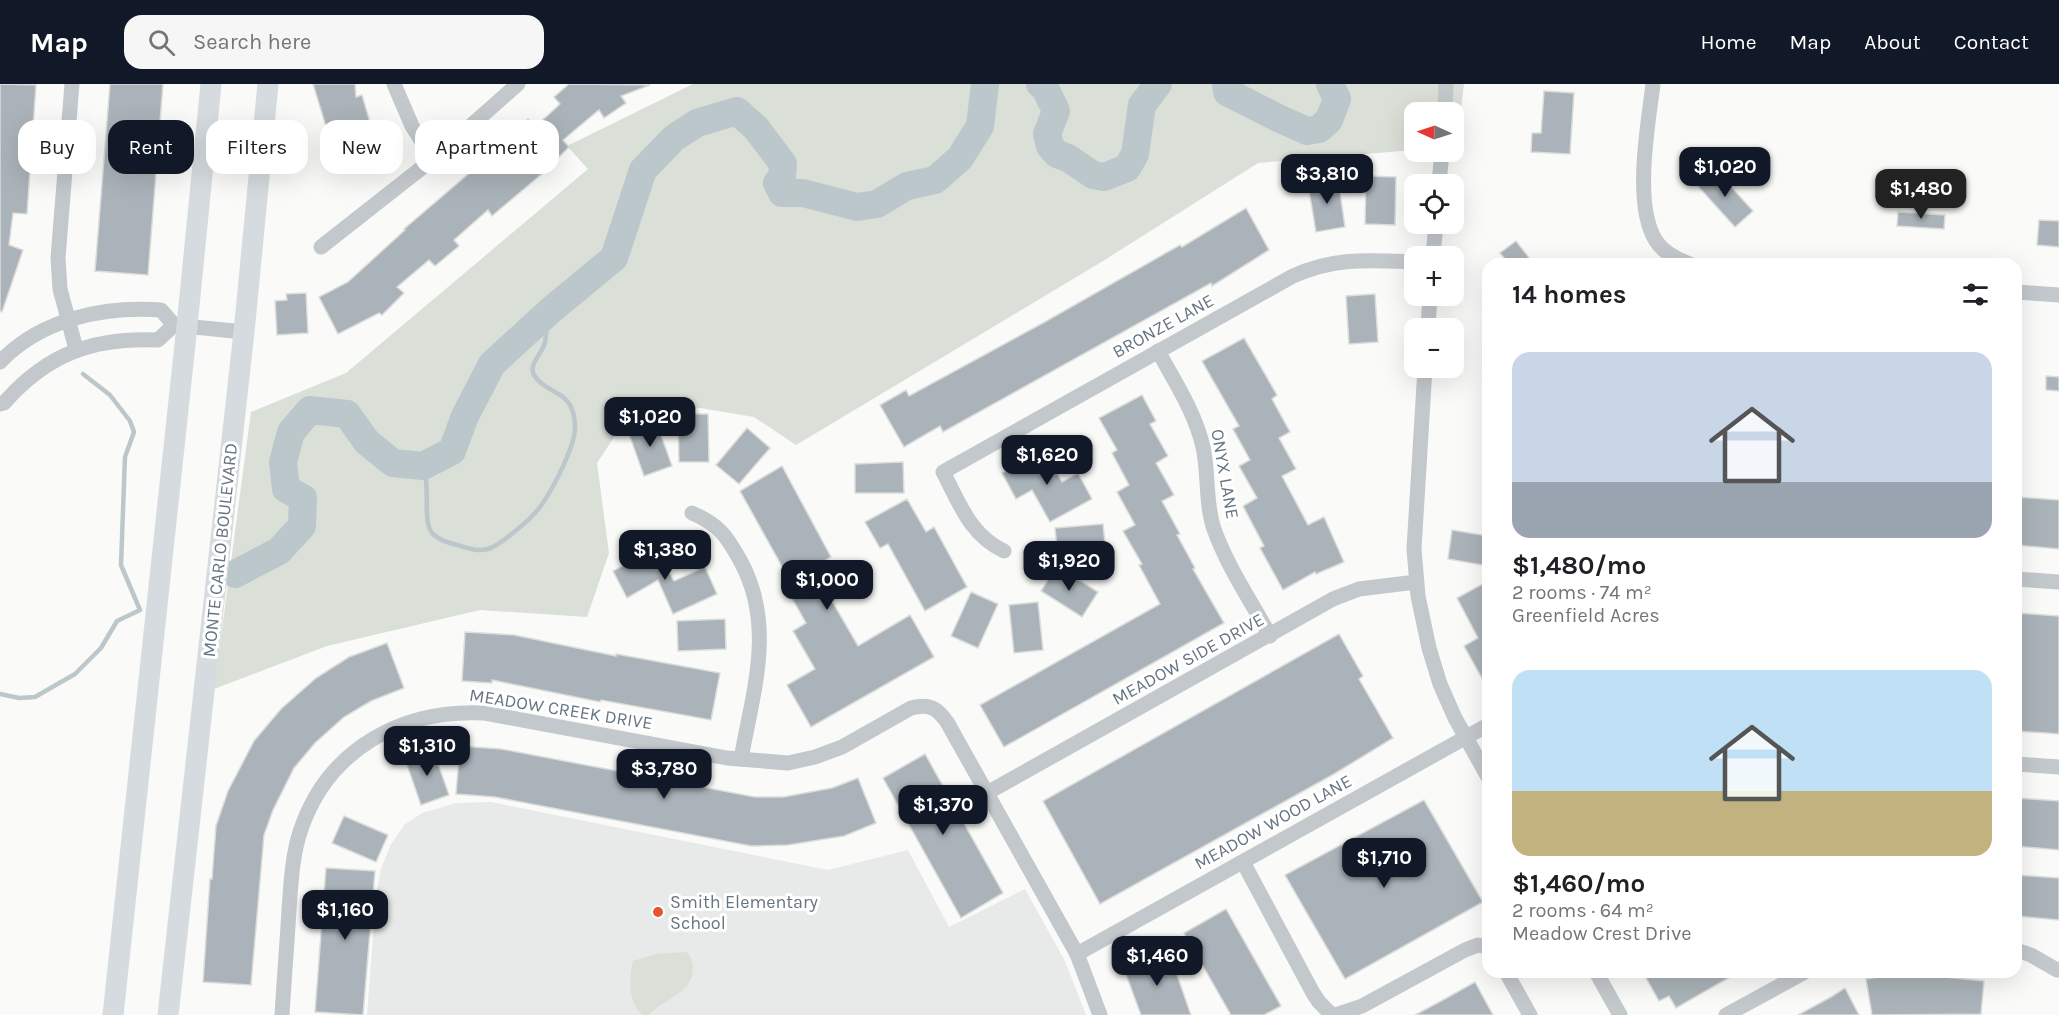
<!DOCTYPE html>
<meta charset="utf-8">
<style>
:root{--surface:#fff;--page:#f6f6f6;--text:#202124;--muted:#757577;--accent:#111827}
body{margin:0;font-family:Karla,sans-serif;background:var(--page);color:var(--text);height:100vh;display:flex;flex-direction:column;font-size:22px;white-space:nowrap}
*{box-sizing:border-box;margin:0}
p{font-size:20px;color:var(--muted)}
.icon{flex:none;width:33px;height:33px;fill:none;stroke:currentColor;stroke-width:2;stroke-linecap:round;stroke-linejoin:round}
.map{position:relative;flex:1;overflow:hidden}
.sheet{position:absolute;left:1482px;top:174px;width:540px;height:720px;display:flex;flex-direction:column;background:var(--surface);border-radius:18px;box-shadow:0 6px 24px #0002}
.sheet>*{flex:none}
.guide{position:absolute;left:18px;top:36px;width:570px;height:54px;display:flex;gap:12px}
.needle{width:39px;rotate:273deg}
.tools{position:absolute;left:1404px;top:18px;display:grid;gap:12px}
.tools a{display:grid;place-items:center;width:60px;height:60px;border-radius:12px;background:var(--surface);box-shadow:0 6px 24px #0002;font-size:30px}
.price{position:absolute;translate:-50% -51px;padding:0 14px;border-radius:12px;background:var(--accent);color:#fff;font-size:20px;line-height:39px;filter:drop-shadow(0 2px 3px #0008)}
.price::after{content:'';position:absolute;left:50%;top:36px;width:18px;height:14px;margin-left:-9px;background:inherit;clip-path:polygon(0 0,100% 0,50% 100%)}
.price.on{background:#222;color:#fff}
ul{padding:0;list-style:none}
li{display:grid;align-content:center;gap:12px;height:318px;padding:0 30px}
li span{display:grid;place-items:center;height:186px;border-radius:18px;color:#555}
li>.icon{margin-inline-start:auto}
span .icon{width:108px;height:108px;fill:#fffc;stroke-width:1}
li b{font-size:26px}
h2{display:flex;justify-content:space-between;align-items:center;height:72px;padding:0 30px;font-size:26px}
.chip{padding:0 21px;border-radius:18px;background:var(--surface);box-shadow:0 6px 24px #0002;font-size:21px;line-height:54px}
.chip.on{background:var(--accent);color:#fff}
header{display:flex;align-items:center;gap:36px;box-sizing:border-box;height:84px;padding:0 30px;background:var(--accent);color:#fff}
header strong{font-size:28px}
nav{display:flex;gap:33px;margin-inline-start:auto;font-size:21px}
.search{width:420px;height:54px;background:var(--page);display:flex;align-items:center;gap:15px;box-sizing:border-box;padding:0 21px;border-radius:18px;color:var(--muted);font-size:22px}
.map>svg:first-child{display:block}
.built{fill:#e8e9e9}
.green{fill:#dadfd7}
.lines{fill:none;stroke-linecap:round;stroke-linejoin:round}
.stream{stroke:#bbc7cb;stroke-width:4.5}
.river{stroke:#bbc7cb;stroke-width:28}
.building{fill:#aab3b9;stroke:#dcdcda;stroke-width:1.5}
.street{stroke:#c3c8cc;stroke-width:15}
.secondary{stroke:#d6dbdf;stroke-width:21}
.poi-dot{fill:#e4572e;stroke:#fff;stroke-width:2}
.labels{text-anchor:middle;stroke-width:6;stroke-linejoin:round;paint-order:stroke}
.street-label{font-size:18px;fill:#657683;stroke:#fff}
.poi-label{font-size:18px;fill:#657683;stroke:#fff;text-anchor:start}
</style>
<header>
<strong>Map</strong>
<div class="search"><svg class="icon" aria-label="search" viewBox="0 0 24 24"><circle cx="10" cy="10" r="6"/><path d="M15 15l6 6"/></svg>Search here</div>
<nav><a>Home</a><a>Map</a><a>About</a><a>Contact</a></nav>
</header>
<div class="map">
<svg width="2059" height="931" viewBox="0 0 2059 931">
<rect width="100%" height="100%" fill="#fafaf8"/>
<!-- built -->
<path class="built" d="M491 718 828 786 908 766 949 843 1025 805 1065 877 1086 931H367L376 813 381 785 390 762 404 741 422 729 456 719Z"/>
<!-- green -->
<g class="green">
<path d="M693 0H1464L1456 67H1454V28H1414V66L1258 79 1103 177 796 361 754 333 640 314 597 379 609 469 587 533 480 526 327 562 214 605 251 328 346 289 588 85 567 62Z"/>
<path d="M686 868C691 872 693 878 693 884 693 910 662 915 649 931H642C628 917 629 895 633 877L656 870Z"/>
</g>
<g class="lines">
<!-- stream -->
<g class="stream">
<path d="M423 382C431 401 422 436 432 449 437 455 449 459 457 461 468 464 477 468 488 465 499 462 527 438 535 429 549 414 576 362 575 342 574 304 547 312 534 291 528 280 543 269 545 258 547 250 546 239 546 231"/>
<path d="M0 610 19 614 35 613 75 590 101 564 117 537 140 526 121 481 125 373 134 348 130 337 110 311 83 290"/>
</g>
<!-- river -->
<g class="river">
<path d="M1040 0 1045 4 1056 27 1047 50 1050 62 1057 70 1068 74 1093 91 1104 93 1127 84 1135 70 1142 21 1158 0"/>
<path d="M1226 0 1227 8 1278 34 1307 47 1319 45 1329 36 1337 15 1330 0"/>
<path d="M235 490 279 467 302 442 303 414 286 405 283 378 291 348 310 326 347 330 367 358 393 379 423 382 452 367 465 332 492 280 551 226 614 174 643 86 674 54 697 39 737 27 756 44 783 80 782 93 777 99 782 109H803L857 123 877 120 907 102 935 96 960 74 980 42 985 0"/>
</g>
</g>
<!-- building -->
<g class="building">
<path d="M0 0 36 1 27 130 13 129 9 161 23 166 2 228 0 227Z"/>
<path d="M110 0H163L148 191 95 187Z"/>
<path d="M313 0H355L356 13 362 11 372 45 375 44 381 58 374 61 381 76 352 89 334 48 328 49Z"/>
<path d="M569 0 650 1 621 12 626 19 604 34 599 26 563 56 569 63 543 89 492 132 488 126 454 156 459 162 435 182 429 176 397 203 404 209 382 231 379 229 338 250 319 213 348 198 405 146 404 145 515 50 514 48 528 35 535 42 546 33 560 20 554 13Z"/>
<path d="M1544 7 1574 9 1570 70 1531 68 1532 49H1541Z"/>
<path d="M1715 85 1753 127 1735 143 1697 101Z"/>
<path d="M1366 92 1396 93 1395 141 1365 140Z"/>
<path d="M1338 95 1345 143 1316 148 1308 100Z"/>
<path d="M1246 124 1269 166 1212 202 1211 199 943 348 940 342 904 363 880 321 906 306 909 312 1043 239 1180 161 1182 163Z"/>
<path d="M1898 128 1945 131 1944 145 1897 142Z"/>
<path d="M2039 136 2059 137V163L2037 161Z"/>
<path d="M1516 157 1534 180H1509L1500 169Z"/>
<path d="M306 209 308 249 277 251 275 217 287 216 286 210Z"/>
<path d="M1375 210 1378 258 1349 260 1346 212Z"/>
<path d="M1244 254 1277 311 1272 315 1290 348 1279 354 1296 385 1282 392 1308 441 1324 433 1344 478 1316 490 1315 488 1283 506 1260 464 1264 462 1243 422 1257 414 1239 382 1250 376 1233 345 1239 342 1202 277Z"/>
<path d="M2046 292 2059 293V307L2046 306Z"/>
<path d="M1142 311 1156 337 1150 340 1168 372 1156 379 1174 411 1162 417 1180 450 1177 451 1195 484 1193 485 1224 539 1004 663 980 621 1160 520 1139 481 1142 480 1123 447 1135 441 1117 408 1129 401 1112 369 1117 366 1099 334Z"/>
<path d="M678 330H708L709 378H679Z"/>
<path d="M656 337 672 382 644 392 628 347Z"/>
<path d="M747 344 770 364 739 400 716 381Z"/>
<path d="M1044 365 1062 398 1078 389 1092 415 1050 438 1032 406 1016 415 1002 389Z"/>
<path d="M903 378 904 409H855V380Z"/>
<path d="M782 382 831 473 826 476 845 509 832 517 858 562 910 531 934 573 811 643 787 601 815 585 793 547 806 539 788 507 794 504 740 407Z"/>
<path d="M2016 413 2059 416V465L2016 461Z"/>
<path d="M907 415 926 448 934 443 967 503 925 527 888 460 880 464 865 438Z"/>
<path d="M1103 440 1106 469 1058 473 1055 444Z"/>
<path d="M1452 446 1488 452V482L1448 475Z"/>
<path d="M655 464 674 497 705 483 717 510 673 530 658 496 627 514 613 487Z"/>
<path d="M1057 482 1098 508 1082 533 1041 507Z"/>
<path d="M1488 497V605L1464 562 1478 554 1457 514Z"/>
<path d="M971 508 998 520 978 564 951 552Z"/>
<path d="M1038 518 1043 566 1014 569 1009 521Z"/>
<path d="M2016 529 2059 532V650L2016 647Z"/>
<path d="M725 535 726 565 678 567 677 537Z"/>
<path d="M465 548 514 551 616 572V570L720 589 711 636 601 616 600 618 492 596V599L462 597Z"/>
<path d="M1339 550 1363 592 1359 595 1393 654 1334 690 1100 820 1043 717Z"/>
<path d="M387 559 404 604 371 617 344 633 315 659 294 684 273 726 264 751 251 901 203 898 210 795H212L216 742 228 707 254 657 281 625 316 594 349 573Z"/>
<path d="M460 662 501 665 755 713H783L832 704 858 694 876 739 844 752 788 761 751 762 495 713 456 710Z"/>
<path d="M433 665 449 711 421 721 405 675Z"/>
<path d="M925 670 1003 809 961 834 883 694Z"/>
<path d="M2016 714 2059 717V766L2016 762Z"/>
<path d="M1424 716 1483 818 1345 895 1285 791Z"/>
<path d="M344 732 388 751 376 778 332 759Z"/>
<path d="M326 784 375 787 363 931 315 928Z"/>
<path d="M2016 791 2059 794V836L2016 832Z"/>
<path d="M1226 825 1281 922 1264 931H1231L1184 849Z"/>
<path d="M1169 868 1191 931H1141L1124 885Z"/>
<path d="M1652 888H1739L1676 924 1669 912 1659 917 1645 892Z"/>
<path d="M1906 889 1984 897 1981 930 1872 931 1866 895Z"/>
<path d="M1475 898 1493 931H1415L1443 916Z"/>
<path d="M1845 904 1859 931H1798L1831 913Z"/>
</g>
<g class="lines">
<!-- street -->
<g class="street">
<path d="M72 0 58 174 60 205 76 265"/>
<path d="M394 0 412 42 433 75"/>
<path d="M1653 0C1648 41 1633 121 1656 157 1664 169 1676 175 1690 180"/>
<path d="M1445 28 1446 0"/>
<path d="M1439 100 1442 68"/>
<path d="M321 163 433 75 518 0"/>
<path d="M1433 172 1436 140"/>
<path d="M2016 208 2059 211"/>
<path d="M1428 244 1430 212"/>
<path d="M1158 267C1175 298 1195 328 1203 363 1209 390 1205 419 1214 445 1227 482 1251 517 1270 552"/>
<path d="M0 278C41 235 103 222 161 226L174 241 244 248"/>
<path d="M1425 284 1414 465 1418 512 1429 564 1440 600 1455 634 1488 693"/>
<path d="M0 320 4 319C47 270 93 253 158 256L174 241"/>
<path d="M692 429C719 441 726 451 740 476 776 541 753 607 741 675"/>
<path d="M1004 467C970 451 960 420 943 388L1293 192C1335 173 1369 176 1414 178"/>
<path d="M2016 495 2059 498"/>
<path d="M2016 680 2059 683"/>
<path d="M987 709 1333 515 1359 505 1416 498"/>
<path d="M1243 778 1313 909 1319 918 1332 931"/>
<path d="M2016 866 2031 871 2057 886"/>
<path d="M1077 870 1488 641"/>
<path d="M1506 888 1530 931"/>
<path d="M1596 888 1620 931"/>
<path d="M282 931C284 896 287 861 289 826 291 799 292 771 301 745 329 664 403 625 484 629L727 674 788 679 815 673 842 663 911 624C929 619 937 624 947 638L1077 870 1100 931"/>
<path d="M1335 931 1362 922 1465 866 1478 861 1488 863"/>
<path d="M1726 931 1805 888"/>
</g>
<!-- secondary -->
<g class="secondary">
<path d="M113 931 187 242 211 0"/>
<path d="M168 931 244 248 268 0"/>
</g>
</g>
<!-- markers -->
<circle class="poi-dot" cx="658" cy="828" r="6"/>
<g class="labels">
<!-- street labels -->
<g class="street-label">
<text transform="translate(1163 242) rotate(-29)" y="6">BRONZE LANE</text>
<text transform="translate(1225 390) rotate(80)" y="6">ONYX LANE</text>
<text transform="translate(220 466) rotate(-84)" y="6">MONTE CARLO BOULEVARD</text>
<text transform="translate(1188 575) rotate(-29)" y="6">MEADOW SIDE DRIVE</text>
<text transform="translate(561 625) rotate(9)" y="6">MEADOW CREEK DRIVE</text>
<text transform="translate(1273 738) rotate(-29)" y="6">MEADOW WOOD LANE</text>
</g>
<!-- poi labels -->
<g class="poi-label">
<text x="670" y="824">Smith Elementary<tspan x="670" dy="21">School</tspan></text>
</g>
</g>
</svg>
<div class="tools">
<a><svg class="needle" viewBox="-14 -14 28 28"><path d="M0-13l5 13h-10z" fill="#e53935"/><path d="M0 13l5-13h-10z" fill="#757577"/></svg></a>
<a><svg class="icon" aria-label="locate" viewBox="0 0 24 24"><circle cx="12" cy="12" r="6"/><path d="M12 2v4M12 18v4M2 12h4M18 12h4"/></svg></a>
<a>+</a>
<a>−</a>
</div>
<b class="price" style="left:1725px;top:114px">$1,020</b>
<b class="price" style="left:1327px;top:121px">$3,810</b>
<b class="price on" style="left:1921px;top:136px">$1,480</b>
<b class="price" style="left:650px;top:364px">$1,020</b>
<b class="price" style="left:1047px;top:402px">$1,620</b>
<b class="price" style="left:665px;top:497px">$1,380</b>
<b class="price" style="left:1069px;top:508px">$1,920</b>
<b class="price" style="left:827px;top:527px">$1,000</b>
<b class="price" style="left:427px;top:693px">$1,310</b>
<b class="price" style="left:664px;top:716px">$3,780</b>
<b class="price" style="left:943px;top:752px">$1,370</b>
<b class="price" style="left:1384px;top:805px">$1,710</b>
<b class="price" style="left:345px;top:857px">$1,160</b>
<b class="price" style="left:1157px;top:903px">$1,460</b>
<div class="guide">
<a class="chip">Buy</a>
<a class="chip on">Rent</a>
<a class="chip">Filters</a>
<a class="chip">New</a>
<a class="chip">Apartment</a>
</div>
<section class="sheet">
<h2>14 homes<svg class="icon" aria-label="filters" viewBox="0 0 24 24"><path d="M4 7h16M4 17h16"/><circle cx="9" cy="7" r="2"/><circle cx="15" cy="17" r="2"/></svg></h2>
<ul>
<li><span style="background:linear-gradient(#c9d6e8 70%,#9aa5b1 0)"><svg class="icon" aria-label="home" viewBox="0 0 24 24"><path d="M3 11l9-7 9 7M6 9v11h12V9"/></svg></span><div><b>$1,480/mo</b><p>2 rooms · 74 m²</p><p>Greenfield Acres</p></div></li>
<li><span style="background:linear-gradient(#bfe0f5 65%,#c2b280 0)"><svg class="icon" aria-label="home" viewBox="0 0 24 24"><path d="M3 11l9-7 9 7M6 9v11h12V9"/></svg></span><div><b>$1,460/mo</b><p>2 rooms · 64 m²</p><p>Meadow Crest Drive</p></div></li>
</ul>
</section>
</div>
